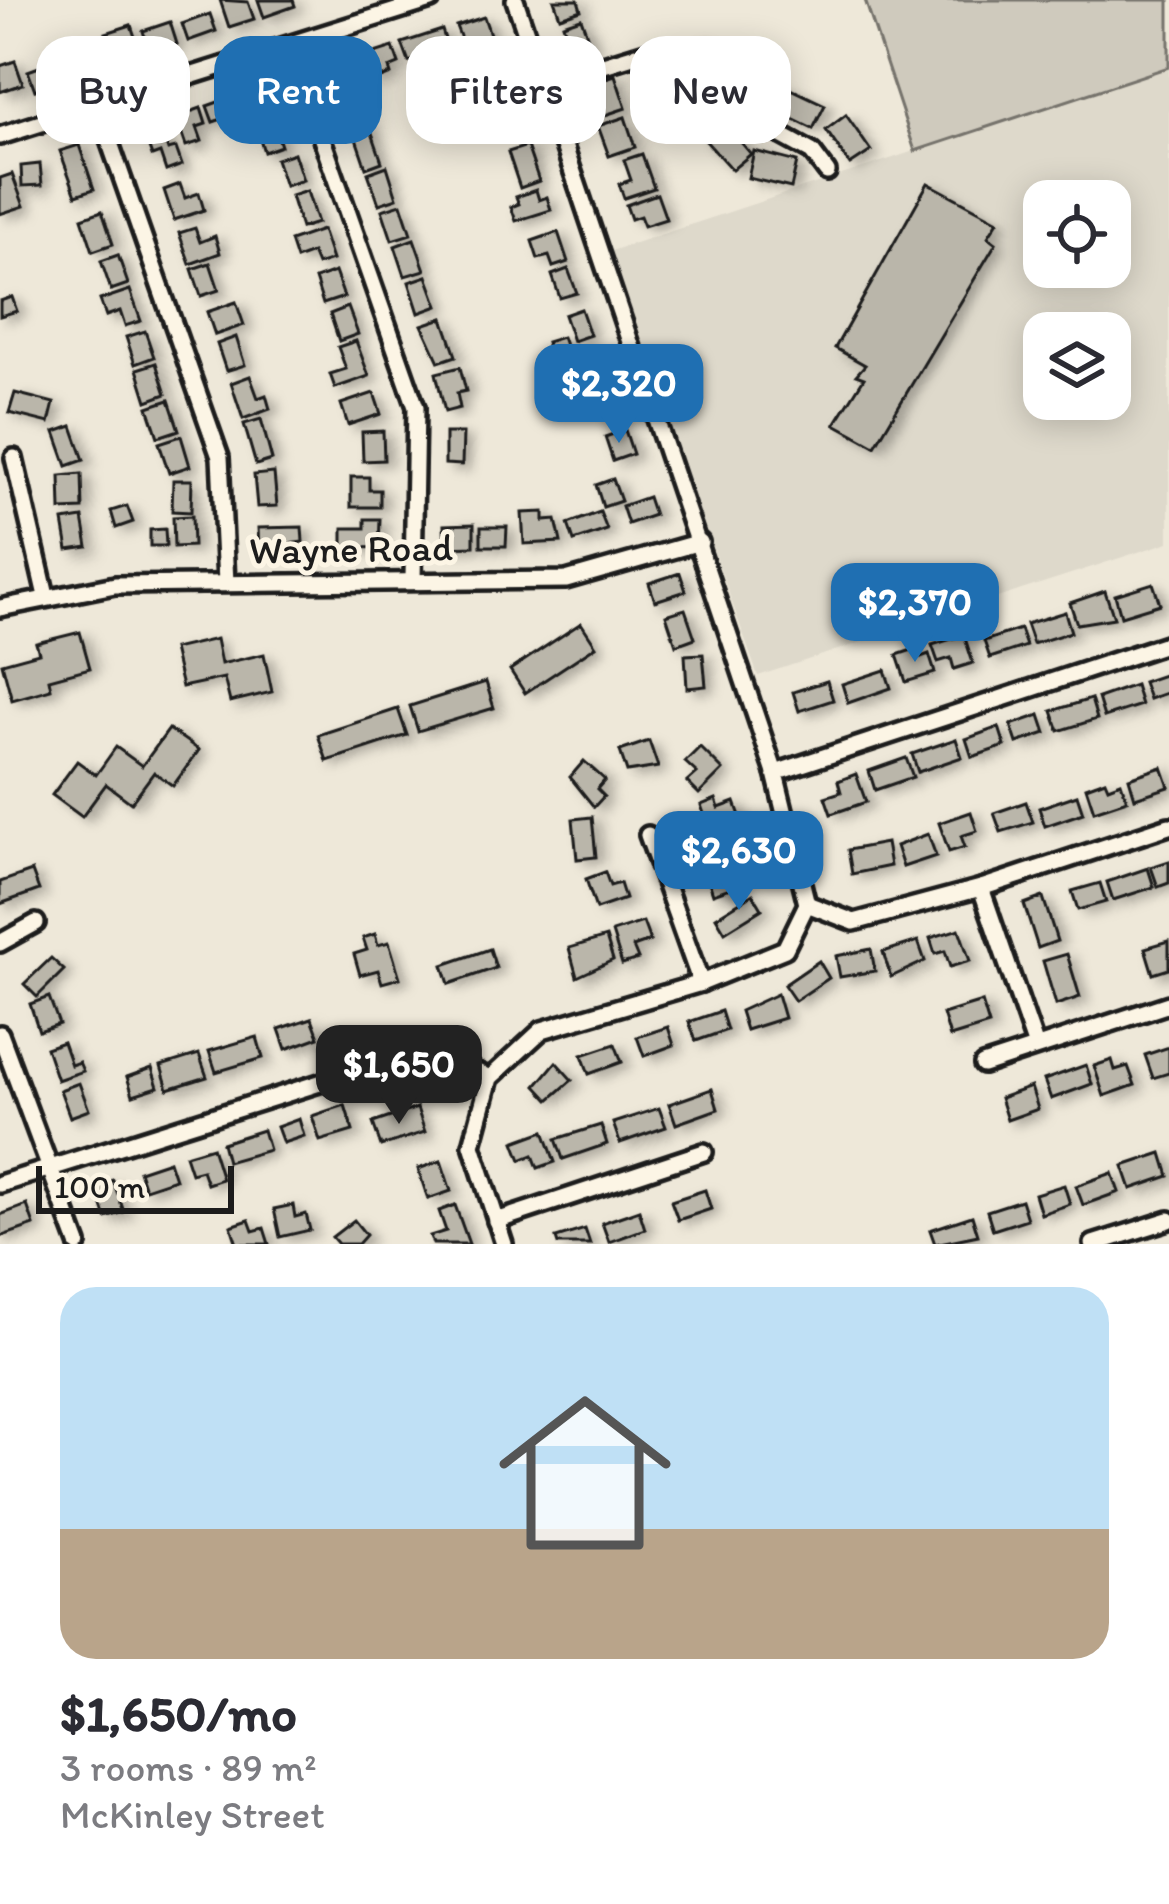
<!DOCTYPE html>
<meta charset="utf-8">
<style>
:root{--surface:#fff;--page:#f7f7f7;--text:#2b2b33;--muted:#7c7c81;--accent:#1f6fb2}
body{margin:0;font-family:Itim,sans-serif;background:var(--page);color:var(--text);height:100vh;display:flex;flex-direction:column;font-size:45px;white-space:nowrap}
*{box-sizing:border-box;margin:0}
p{font-size:39px;color:var(--muted)}
.icon{flex:none;width:66px;height:66px;fill:none;stroke:currentColor;stroke-width:2;stroke-linecap:round;stroke-linejoin:round}
.map{position:relative;height:1244px;overflow:hidden}
.panel{display:flex;flex-direction:column;background:var(--surface);flex:1}
.panel>*{flex:none}
.guide{position:absolute;left:36px;top:36px;width:1098px;height:108px;display:flex;gap:24px}
.buttons{position:absolute;left:1023px;top:180px;display:grid;gap:24px}
.buttons a{display:grid;place-items:center;width:108px;height:108px;border-radius:24px;background:var(--surface);box-shadow:0 6px 30px #0003;font-size:60px}
.scale{position:absolute;left:36px;bottom:30px;width:198px;box-sizing:border-box;padding-left:12px;border:6px solid #1c1c1c;border-top:0;font-size:33px;line-height:42px;white-space:nowrap;color:#1c1c1c;-webkit-text-stroke:9px #fcf5e5;paint-order:stroke}
.price{position:absolute;translate:-50% -102px;padding:0 27px;border-radius:24px;background:var(--accent);color:#fff;font-size:39px;line-height:78px;filter:drop-shadow(0 3px 6px #0008)}
.price::after{content:'';position:absolute;left:50%;top:72px;width:36px;height:27px;margin-left:-18px;background:inherit;clip-path:polygon(0 0,100% 0,50% 100%)}
.price.current{background:#222;color:#fff}
ul{padding:0;list-style:none}
li{display:grid;align-content:center;gap:24px;height:636px;padding:0 60px}
li span{display:grid;place-items:center;height:372px;border-radius:36px;color:#555}
li>.icon{margin-inline-start:auto}
span .icon{width:216px;height:216px;fill:#fffc;stroke-width:1}
li b{font-size:51px}
.tag{padding:0 42px;border-radius:36px;background:var(--surface);box-shadow:0 6px 30px #0003;font-size:42px;line-height:108px}
.tag.current{background:var(--accent);color:#fff}
.map>svg:first-child{display:block}
.built{fill:#ded9cb;fill-rule:evenodd}
.green{fill:#cfcabd;stroke:#76736c;stroke-width:3}
.building{fill:#bab6aa;stroke:#1c1c1c;stroke-width:3;filter:url(#shadow)}
.lines{fill:none;stroke-linecap:round;stroke-linejoin:round}
.street-casing{stroke:#1c1c1c;stroke-width:24}
.street{stroke:#fcf5e5;stroke-width:15}
.labels{text-anchor:middle;stroke-width:10;stroke-linejoin:round;paint-order:stroke}
.street-label{font-size:39px;fill:#1c1c1c;stroke:#fcf5e5}
</style>
<div class="map">
<svg width="1169" height="1244" viewBox="0 0 1169 1244">
<defs>
<filter id="shadow"><feDropShadow dx="8" dy="4.5" stdDeviation="6" flood-color="#0004"/></filter>
</defs>
<rect width="100%" height="100%" fill="#eee8d9"/>
<filter id="ink" filterUnits="userSpaceOnUse"><feTurbulence type="fractalNoise" baseFrequency=".00833" numOctaves="2"/><feDisplacementMap in="SourceGraphic" scale="24" xChannelSelector="R" yChannelSelector="G"/><feConvolveMatrix kernelMatrix="1 2 1 2 8 2 1 2 1" color-interpolation-filters="sRGB"/></filter>
<g filter="url(#ink)">
<!-- built -->
<path class="built" d="M1169 67V542L758 676 608 252ZM1044 201H1110V267H1044ZM1044 333H1110V399H1044Z"/>
<!-- green -->
<path class="green" d="M865 0H1169V67L915 151Z"/>
<!-- building -->
<g class="building">
<path d="M220 0 248 2 254 19 229 27Z"/>
<path d="M258 0H293L295 6 264 17Z"/>
<path d="M554 0H578L581 10 560 17Z"/>
<path d="M210 14 216 31 188 41 182 24Z"/>
<path d="M484 17 494 46 478 51 474 40 463 44 456 26Z"/>
<path d="M581 18 591 46 572 52 563 24Z"/>
<path d="M170 22 177 44 150 53 143 31Z"/>
<path d="M131 25 141 55 116 64 106 33Z"/>
<path d="M442 30 448 48 409 62 402 43Z"/>
<path d="M699 38 736 56 724 82 687 63Z"/>
<path d="M101 47 108 66 76 77 69 58Z"/>
<path d="M393 47 399 64 389 68 391 74 373 81 365 56Z"/>
<path d="M356 57 362 73 353 76 358 90 343 96 332 66Z"/>
<path d="M61 59 68 79 35 90 28 71Z"/>
<path d="M15 61 23 84 0 92V66Z"/>
<path d="M742 65 779 86 767 108 729 88Z"/>
<path d="M615 75 626 108 596 118 591 103 603 99 597 81Z"/>
<path d="M271 86 280 113 255 122 246 95Z"/>
<path d="M785 86 825 105 813 129 774 110Z"/>
<path d="M235 96 240 113 213 122 207 106Z"/>
<path d="M201 108 206 124 197 127 202 141 186 146 176 117Z"/>
<path d="M846 115 871 151 850 165 826 130Z"/>
<path d="M625 117 635 147 609 156 598 126Z"/>
<path d="M368 121 382 162 366 168 352 127Z"/>
<path d="M723 121 751 154 732 170 703 138Z"/>
<path d="M159 123 168 150 176 148 182 165 166 171 160 153 152 156 142 129Z"/>
<path d="M276 131 281 146 264 152 259 136Z"/>
<path d="M79 145 94 189 76 195 60 151Z"/>
<path d="M527 146 539 181 520 188 508 152Z"/>
<path d="M754 151 797 162 791 188 748 178Z"/>
<path d="M294 153 303 180 285 186 276 159Z"/>
<path d="M642 154 654 188 624 198 619 184 631 180 624 160Z"/>
<path d="M40 164 42 185 22 186 21 166Z"/>
<path d="M387 166 397 198 379 204 368 173Z"/>
<path d="M12 174 24 206 0 214V178Z"/>
<path d="M928 183 998 221 988 237 996 243 875 446 835 424 864 378 856 375 865 365 835 348Z"/>
<path d="M180 184 185 198 199 193 204 210 174 220 164 190Z"/>
<path d="M536 190 539 200 547 197 551 210 516 221 511 207 519 204 516 197Z"/>
<path d="M307 191 317 223 301 228 291 196Z"/>
<path d="M657 194 666 219 644 226 640 216 631 219 626 205Z"/>
<path d="M401 204 411 234 392 240 382 210Z"/>
<path d="M102 211 113 244 93 251 82 218Z"/>
<path d="M195 228 200 242 215 236 220 253 190 264 179 233Z"/>
<path d="M322 230 332 260 317 265 312 253 296 259 290 241Z"/>
<path d="M558 232 568 262 553 267 549 256 538 259 532 241Z"/>
<path d="M414 239 425 270 405 276 395 246Z"/>
<path d="M118 255 128 284 111 290 101 261Z"/>
<path d="M210 263 219 290 201 296 192 269Z"/>
<path d="M568 269 577 293 560 298 552 275Z"/>
<path d="M335 272 344 297 323 304 315 279Z"/>
<path d="M427 276 438 306 419 313 409 282Z"/>
<path d="M130 290 141 321 125 326 120 311 106 316 100 300Z"/>
<path d="M12 297 17 311 0 316V301Z"/>
<path d="M236 302 244 325 215 335 207 312Z"/>
<path d="M348 307 358 334 339 341 330 314Z"/>
<path d="M581 309 590 335 573 341 564 315Z"/>
<path d="M443 318 456 356 439 362 422 325Z"/>
<path d="M145 331 154 357 135 364 126 337Z"/>
<path d="M236 337 245 365 226 371 217 344Z"/>
<path d="M562 337 567 351 551 356 546 342Z"/>
<path d="M356 341 369 376 335 388 330 374 346 369 338 347Z"/>
<path d="M597 351 607 381 593 386 588 373 578 377 572 360Z"/>
<path d="M156 363 166 394 147 401 137 369Z"/>
<path d="M460 367 466 391 457 393 460 408 445 412 436 373Z"/>
<path d="M250 376 258 398 266 395 270 409 243 419 231 383Z"/>
<path d="M612 390 619 411 602 417 595 396Z"/>
<path d="M15 393 54 403 49 423 9 413Z"/>
<path d="M374 393 381 414 348 425 341 404Z"/>
<path d="M169 400 179 430 158 437 148 407Z"/>
<path d="M261 419 272 460 256 465 244 424Z"/>
<path d="M72 426 84 460 67 466 55 432Z"/>
<path d="M625 430 633 454 613 461 605 437Z"/>
<path d="M383 431 384 460 363 461 362 432Z"/>
<path d="M445 433H463L462 465 445 464Z"/>
<path d="M181 436 190 466 169 473 159 443Z"/>
<path d="M274 473 277 506 257 507 254 475Z"/>
<path d="M82 474 83 509 61 510 60 476Z"/>
<path d="M351 477H369V490H380V507H351Z"/>
<path d="M613 479 621 501 603 507 596 485Z"/>
<path d="M173 480H192L191 512 172 511Z"/>
<path d="M648 497 654 515 628 524 622 506Z"/>
<path d="M127 506 133 522 116 528 111 511Z"/>
<path d="M544 512V521L556 520 561 542 524 544 522 513Z"/>
<path d="M600 512 607 530 574 541 568 524Z"/>
<path d="M192 516 193 546 174 547 173 517Z"/>
<path d="M83 518 88 547 68 550 63 521Z"/>
<path d="M365 519H380L379 548 343 547V528H365Z"/>
<path d="M474 524V546L445 547 444 525Z"/>
<path d="M302 527 303 542 259 548 258 528Z"/>
<path d="M481 527H507L506 546H481Z"/>
<path d="M165 529 166 546H150V530Z"/>
<path d="M680 573 686 591 655 601 649 583Z"/>
<path d="M1153 583 1160 604 1121 616 1115 595Z"/>
<path d="M1105 591 1114 618 1077 624 1070 603Z"/>
<path d="M685 609 695 638 676 645 666 615Z"/>
<path d="M1065 612 1071 632 1033 644 1026 624Z"/>
<path d="M581 623 596 646 525 693 510 670Z"/>
<path d="M1020 629 1026 646 990 658 984 641Z"/>
<path d="M80 632 90 668 49 679 51 689 12 700 2 663 39 653 36 643Z"/>
<path d="M964 635 973 663 954 669 951 658 938 662 932 645Z"/>
<path d="M216 639 221 664 264 654 272 692 230 702 224 678 182 687 173 649Z"/>
<path d="M918 648 921 657 929 654 935 673 906 682 897 655Z"/>
<path d="M703 654 706 686 687 688 685 655Z"/>
<path d="M885 670 891 688 848 703 842 684Z"/>
<path d="M1169 673V692L1149 699 1143 682Z"/>
<path d="M827 681 833 700 799 711 793 692Z"/>
<path d="M486 682 494 708 418 731 410 706Z"/>
<path d="M1135 685 1141 705 1104 717 1098 698Z"/>
<path d="M1091 699 1097 719 1059 731 1052 711Z"/>
<path d="M398 709 407 735 327 761 318 735Z"/>
<path d="M1040 715 1046 733 1017 743 1011 725Z"/>
<path d="M999 727 1005 746 972 757 966 739Z"/>
<path d="M169 729 199 750 173 786 154 772 131 803 106 784 82 817 52 795 77 761 96 775 116 747 142 766Z"/>
<path d="M956 739 962 757 918 772 912 754Z"/>
<path d="M649 741 658 767 627 772 620 751Z"/>
<path d="M700 747 723 770 699 794 687 782 697 773 685 762Z"/>
<path d="M906 758 913 777 875 790 869 771Z"/>
<path d="M584 761 605 780 597 789 604 796 594 807 570 777Z"/>
<path d="M1162 767 1169 787 1135 798 1129 778Z"/>
<path d="M856 774 866 802 831 814 825 797 841 792 838 781Z"/>
<path d="M1105 780 1108 787 1121 782 1127 800 1094 811 1086 787Z"/>
<path d="M1077 795 1083 813 1045 826 1039 808Z"/>
<path d="M716 799 719 808 735 802 747 835 715 846 701 805Z"/>
<path d="M1026 802 1033 822 1001 832 994 813Z"/>
<path d="M971 812 977 831 961 836 965 847 949 852 939 823Z"/>
<path d="M592 817 596 857 577 859 573 819Z"/>
<path d="M928 834 936 856 903 867 896 846Z"/>
<path d="M886 843 890 866 852 874 848 850Z"/>
<path d="M717 856 721 868 729 865 736 886 713 894 702 861Z"/>
<path d="M1169 861V883L1158 887 1151 867Z"/>
<path d="M1148 868 1154 887 1113 900 1107 882Z"/>
<path d="M32 871 39 890 0 904V882Z"/>
<path d="M605 872 610 886 620 883 625 899 596 909 586 879Z"/>
<path d="M1100 883 1106 902 1078 910 1072 891Z"/>
<path d="M753 894 762 909 725 932 716 917Z"/>
<path d="M1043 897 1057 941 1038 948 1024 904Z"/>
<path d="M643 922 650 941 633 947 638 959 622 964 612 932Z"/>
<path d="M959 929 970 961 950 967 945 951 935 954 930 938Z"/>
<path d="M375 934 378 945 389 942 400 978 382 983 378 970 360 975 354 954 367 950 363 938Z"/>
<path d="M606 937 613 960 577 977 569 948Z"/>
<path d="M918 941 925 961 891 977 883 952Z"/>
<path d="M1169 941V969L1153 974 1145 948Z"/>
<path d="M490 949 496 968 449 984 443 965Z"/>
<path d="M871 949 875 971 840 977 836 956Z"/>
<path d="M1067 954 1080 997 1056 1005 1043 961Z"/>
<path d="M51 958 64 970 37 997 24 984Z"/>
<path d="M819 961 829 978 795 1001 784 985Z"/>
<path d="M777 994 784 1018 746 1030 740 1011Z"/>
<path d="M49 997 59 1024 39 1031 30 1004Z"/>
<path d="M982 1002 989 1025 950 1037 943 1014Z"/>
<path d="M721 1011 727 1030 696 1041 689 1022Z"/>
<path d="M312 1018 319 1037 286 1049 279 1029Z"/>
<path d="M668 1027 674 1045 644 1056 637 1037Z"/>
<path d="M257 1037 263 1058 216 1072 209 1051Z"/>
<path d="M63 1042 71 1065 79 1062 83 1071 57 1080 46 1048Z"/>
<path d="M615 1044 622 1062 589 1074 582 1055Z"/>
<path d="M1169 1047V1073L1153 1078 1145 1055Z"/>
<path d="M199 1054 207 1077 168 1089 161 1066Z"/>
<path d="M1112 1060 1115 1070 1128 1066 1135 1085 1104 1096 1094 1066Z"/>
<path d="M556 1062 572 1080 549 1100 536 1086Z"/>
<path d="M1086 1065 1092 1084 1051 1099 1044 1080Z"/>
<path d="M152 1068 158 1087 133 1095 127 1077Z"/>
<path d="M79 1083 89 1110 70 1117 60 1090Z"/>
<path d="M1031 1087 1038 1109 1007 1120 1000 1098Z"/>
<path d="M712 1089 718 1109 676 1124 669 1104Z"/>
<path d="M345 1105 353 1131 320 1141 312 1116Z"/>
<path d="M417 1108 425 1132 381 1146 373 1123Z"/>
<path d="M659 1108 666 1127 620 1143 613 1123Z"/>
<path d="M299 1119 304 1136 283 1143 277 1127Z"/>
<path d="M601 1125 607 1144 563 1159 556 1139Z"/>
<path d="M263 1130 269 1150 227 1162 222 1143Z"/>
<path d="M544 1131 555 1162 538 1168 533 1155 521 1160 514 1142Z"/>
<path d="M212 1147 222 1179 207 1184 202 1170 191 1173 185 1155Z"/>
<path d="M1162 1153 1169 1176 1131 1189 1123 1166Z"/>
<path d="M169 1161 175 1179 145 1189 139 1171Z"/>
<path d="M441 1161 451 1191 428 1199 418 1169Z"/>
<path d="M1112 1173 1119 1192 1083 1205 1076 1186Z"/>
<path d="M113 1180 124 1212 106 1218 95 1186Z"/>
<path d="M1064 1185 1070 1204 1041 1214 1035 1194Z"/>
<path d="M705 1190 711 1209 678 1220 671 1201Z"/>
<path d="M1021 1200 1027 1219 993 1230 987 1211Z"/>
<path d="M27 1205 34 1225 0 1237V1215Z"/>
<path d="M293 1205 295 1217 306 1214 310 1230 280 1237 274 1209Z"/>
<path d="M455 1205 469 1244H433L430 1236 446 1231 439 1211Z"/>
<path d="M639 1210 645 1229 609 1242 602 1223Z"/>
<path d="M972 1216 978 1235 935 1244 930 1230Z"/>
<path d="M249 1220 253 1231 264 1228 269 1244H237L231 1226Z"/>
<path d="M354 1220 366 1235 358 1244H338L332 1237Z"/>
<path d="M585 1229 590 1244H558L556 1238Z"/>
</g>
<g class="lines">
<!-- street casing -->
<g class="street-casing">
<g id="street">
<path d="M290 48 416 407 413 579"/>
<path d="M545 83 649 51 702 92 812 152 827 172"/>
<path d="M97 106 220 457 226 583"/>
<path d="M0 136 431 0"/>
<path d="M14 458 46 596"/>
<path d="M0 608 115 585 566 580 700 542"/>
<path d="M775 773 1169 643"/>
<path d="M648 835 701 983"/>
<path d="M981 888 1036 1047"/>
<path d="M807 904 854 922 981 888 1169 826"/>
<path d="M0 943 36 923"/>
<path d="M0 1034 78 1244"/>
<path d="M983 1065 1169 1004"/>
<path d="M0 1184 427 1049 490 1078"/>
<path d="M496 1221 704 1152"/>
<path d="M504 1244 472 1145 490 1078 542 1030 701 983 785 949 807 904 775 773 515 0"/>
<path d="M1093 1244 1169 1220"/>
</g>
</g>
<!-- street -->
<use href="#street" class="street"/>
</g>
</g>
<g class="labels">
<!-- street labels -->
<g class="street-label">
<text transform="translate(351 548) rotate(-1)" y="14">Wayne Road</text>
</g>
</g>
</svg>
<div class="buttons">
<a><svg class="icon" aria-label="locate" viewBox="0 0 24 24"><circle cx="12" cy="12" r="6"/><path d="M12 2v4M12 18v4M2 12h4M18 12h4"/></svg></a>
<a><svg class="icon" aria-label="layers" viewBox="0 0 24 24"><path d="M12 4l9 5-9 5-9-5zM3 14l9 5 9-5"/></svg></a>
</div>
<div class="scale">100 m</div>
<b class="price" style="left:619px;top:446px">$2,320</b>
<b class="price" style="left:915px;top:665px">$2,370</b>
<b class="price" style="left:739px;top:913px">$2,630</b>
<b class="price current" style="left:399px;top:1127px">$1,650</b>
<div class="guide">
<a class="tag">Buy</a>
<a class="tag current">Rent</a>
<a class="tag">Filters</a>
<a class="tag">New</a>
</div>
</div>
<section class="panel">
<ul>
<li><span style="background:linear-gradient(#bfe0f5 65%,#b9a48a 0)"><svg class="icon" aria-label="home" viewBox="0 0 24 24"><path d="M3 11l9-7 9 7M6 9v11h12V9"/></svg></span><div><b>$1,650/mo</b><p>3 rooms · 89 m²</p><p>McKinley Street</p></div></li>
</ul>
</section>
